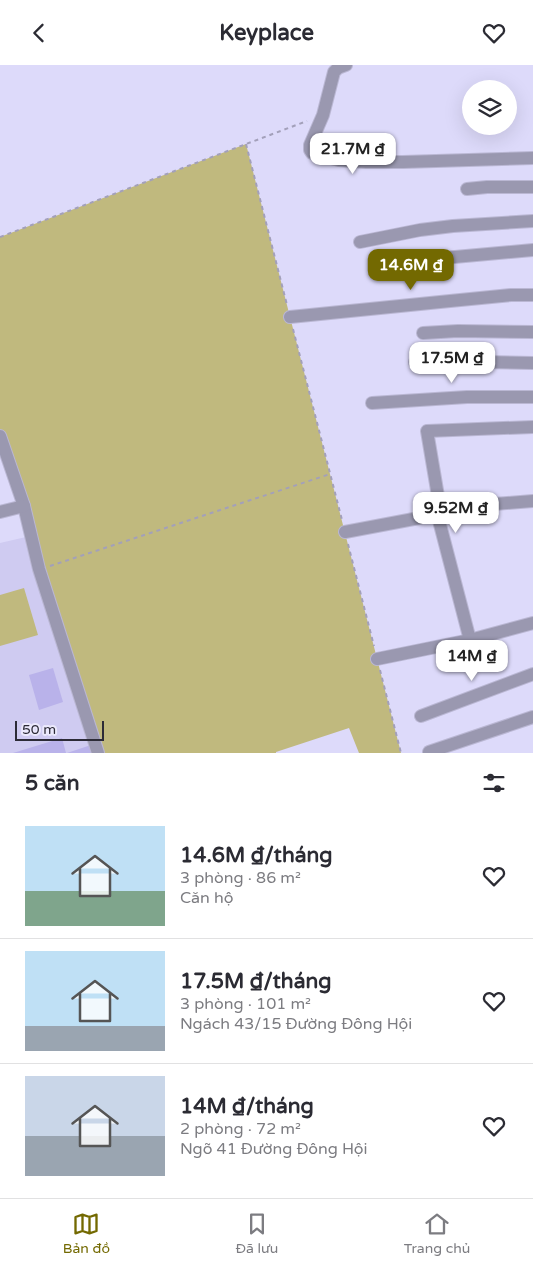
<!DOCTYPE html>
<html lang="vi">
<meta charset="utf-8">
<style>
:root{--surface:#fff;--page:#f7f7f7;--text:#2b2b33;--muted:#7c7c81;--line:#e1e1e2;--accent:#736901}
body{margin:0;font-family:"Varela Round",sans-serif;background:var(--page);color:var(--text);height:100vh;display:flex;flex-direction:column;font-size:19px;white-space:nowrap}
*{box-sizing:border-box;margin:0}
p{font-size:16px;color:var(--muted)}
.icon{flex:none;width:28px;height:28px;fill:none;stroke:currentColor;stroke-width:2;stroke-linecap:round;stroke-linejoin:round}
.map{position:relative;height:688px;overflow:hidden}
.details{display:flex;flex-direction:column;background:var(--surface);flex:1}
.details>*{flex:none}
.tools{position:absolute;left:462px;top:15px;display:grid;gap:10px}
.tools a{display:grid;place-items:center;width:55px;height:55px;border-radius:50%;background:var(--surface);box-shadow:0 5px 20px #0002;font-size:25px}
.scale{position:absolute;left:15px;bottom:12px;width:89px;box-sizing:border-box;padding-left:5px;border:2px solid #2c2b37;border-top:0;font-size:14px;line-height:18px;white-space:nowrap;color:#2c2b37;-webkit-text-stroke:4px #ebe9fc;paint-order:stroke}
.price{position:absolute;translate:-50% -42px;padding:0 11px;border-radius:10px;background:#fff;color:#222;font-size:16px;line-height:32px;filter:drop-shadow(0 1px 2px #0008)}
.price::after{content:'';position:absolute;left:50%;top:30px;width:15px;height:11px;margin-left:-8px;background:inherit;clip-path:polygon(0 0,100% 0,50% 100%)}
.price.current{background:var(--accent);color:#fff}
ul{padding:0;list-style:none}
li{display:flex;align-items:center;gap:15px;height:125px;padding:0 25px}
li+li{border-top:1px solid var(--line)}
li span{display:grid;place-items:center;flex:none;width:140px;height:100px;border-radius:0px;color:#555}
li>.icon{margin-inline-start:auto}
span .icon{width:60px;height:60px;fill:#fffc;stroke-width:1}
li b{font-size:21px}
h2{display:flex;justify-content:space-between;align-items:center;height:60px;padding:0 25px;font-size:21px}
header{display:flex;justify-content:space-between;align-items:center;height:65px;padding:0 25px;background:var(--surface);font-size:22px;font-weight:800}
.dock{display:flex;justify-content:space-around;align-items:center;height:70px;border-top:1px solid var(--line);background:var(--surface);font-size:14px;color:var(--muted)}
.dock a{display:grid;justify-items:center;gap:2px}
.dock .current{color:var(--accent)}
.map>svg:first-child{display:block}
.built{fill:#cfcbf1}
.green{fill:#c0b97e}
.building{fill:#b9b2ea}
.lines{fill:none;stroke-linecap:round;stroke-linejoin:round}
.minor-casing{stroke:#bab7d3;stroke-width:14}
.path{stroke:#a3a0ba;stroke-width:2;stroke-dasharray:4 4;stroke-linecap:butt}
.minor{stroke:#9a98b0;stroke-width:12}
</style>
<header><svg class="icon" aria-label="back" viewBox="0 0 24 24"><path d="M15 5l-7 7 7 7"/></svg>Keyplace<svg class="icon" aria-label="heart" viewBox="0 0 24 24"><path d="M12 20l-8-8c-3-5 5-10 8-4 3-6 11-1 8 4z"/></svg></header>
<div class="map">
<svg width="533" height="688" viewBox="0 0 533 688">
<rect width="100%" height="100%" fill="#dddafa"/>
<!-- built -->
<path class="built" d="M26 472 95 688H0V478Z"/>
<!-- green -->
<g class="green">
<path d="M246 79 401 688H359L349 663 276 687V688H99L0 375V172Z"/>
<path d="M24 523 38 570 0 581V530Z"/>
</g>
<!-- building -->
<g class="building">
<path d="M53 603 63 637 39 645 29 610Z"/>
<path d="M62 673 66 688H13Z"/>
<path d="M91 680 94 688H67Z"/>
</g>
<g class="lines">
<!-- minor casing -->
<g class="minor-casing">
<g id="minor">
<path d="M346 0 338 3 334 7 323 50 310 80V85L312 88 339 95 366 97H403L533 93"/>
<path d="M467 124 487 122H533"/>
<path d="M360 177 420 165 453 161 533 156"/>
<path d="M399 197 533 185"/>
<path d="M290 252 450 236 511 230H533"/>
<path d="M423 268 458 266 533 267"/>
<path d="M415 297H485L533 298"/>
<path d="M372 338 467 332H533"/>
<path d="M0 371 24 441 39 504 98 688"/>
<path d="M0 447 24 441"/>
<path d="M345 467 419 453 458 442 533 436"/>
<path d="M470 575 437 448 439 437 427 366 533 362"/>
<path d="M377 594 470 575 533 558"/>
<path d="M421 651 533 609"/>
<path d="M429 687 533 652"/>
</g>
</g>
<!-- path -->
<g class="path">
<path d="M246 79 287 240"/>
<path d="M0 172 307 56"/>
<path d="M293 264 342 455"/>
<path d="M348 479 374 581"/>
<path d="M50 501 330 409"/>
<path d="M380 605 401 688"/>
</g>
<!-- minor -->
<use href="#minor" class="minor"/>
</g>
</svg>
<div class="tools">
<a><svg class="icon" aria-label="layers" viewBox="0 0 24 24"><path d="M12 4l9 5-9 5-9-5zM3 14l9 5 9-5"/></svg></a>
</div>
<div class="scale">50 m</div>
<b class="price" style="left:353px;top:110px">21.7M ₫</b>
<b class="price current" style="left:411px;top:226px">14.6M ₫</b>
<b class="price" style="left:452px;top:319px">17.5M ₫</b>
<b class="price" style="left:456px;top:469px">9.52M ₫</b>
<b class="price" style="left:472px;top:617px">14M ₫</b>
</div>
<section class="details">
<h2>5 căn<svg class="icon" aria-label="filters" viewBox="0 0 24 24"><path d="M4 7h16M4 17h16"/><circle cx="9" cy="7" r="2"/><circle cx="15" cy="17" r="2"/></svg></h2>
<ul>
<li><span style="background:linear-gradient(#bfe0f5 65%,#7fa58c 0)"><svg class="icon" aria-label="home" viewBox="0 0 24 24"><path d="M3 11l9-7 9 7M6 9v11h12V9"/></svg></span><div><b>14.6M ₫/tháng</b><p>3 phòng · 86 m²</p><p>Căn hộ</p></div><svg class="icon" aria-label="heart" viewBox="0 0 24 24"><path d="M12 20l-8-8c-3-5 5-10 8-4 3-6 11-1 8 4z"/></svg></li>
<li><span style="background:linear-gradient(#bfe0f5 75%,#9aa5b1 0)"><svg class="icon" aria-label="home" viewBox="0 0 24 24"><path d="M3 11l9-7 9 7M6 9v11h12V9"/></svg></span><div><b>17.5M ₫/tháng</b><p>3 phòng · 101 m²</p><p>Ngách 43/15 Đường Đông Hội</p></div><svg class="icon" aria-label="heart" viewBox="0 0 24 24"><path d="M12 20l-8-8c-3-5 5-10 8-4 3-6 11-1 8 4z"/></svg></li>
<li><span style="background:linear-gradient(#c9d6e8 60%,#9aa5b1 0)"><svg class="icon" aria-label="home" viewBox="0 0 24 24"><path d="M3 11l9-7 9 7M6 9v11h12V9"/></svg></span><div><b>14M ₫/tháng</b><p>2 phòng · 72 m²</p><p>Ngõ 41 Đường Đông Hội</p></div><svg class="icon" aria-label="heart" viewBox="0 0 24 24"><path d="M12 20l-8-8c-3-5 5-10 8-4 3-6 11-1 8 4z"/></svg></li>
</ul>
</section>
<nav class="dock">
<a class="current"><svg class="icon" aria-label="map" viewBox="0 0 24 24"><path d="M3 6l6-2 6 2 6-2v14l-6 2-6-2-6 2zM9 4v14M15 6v14"/></svg>Bản đồ</a>
<a><svg class="icon" aria-label="saved" viewBox="0 0 24 24"><path d="M7 4h10v16l-5-4-5 4z"/></svg>Đã lưu</a>
<a><svg class="icon" aria-label="home" viewBox="0 0 24 24"><path d="M3 11l9-7 9 7M6 9v11h12V9"/></svg>Trang chủ</a>
</nav>
